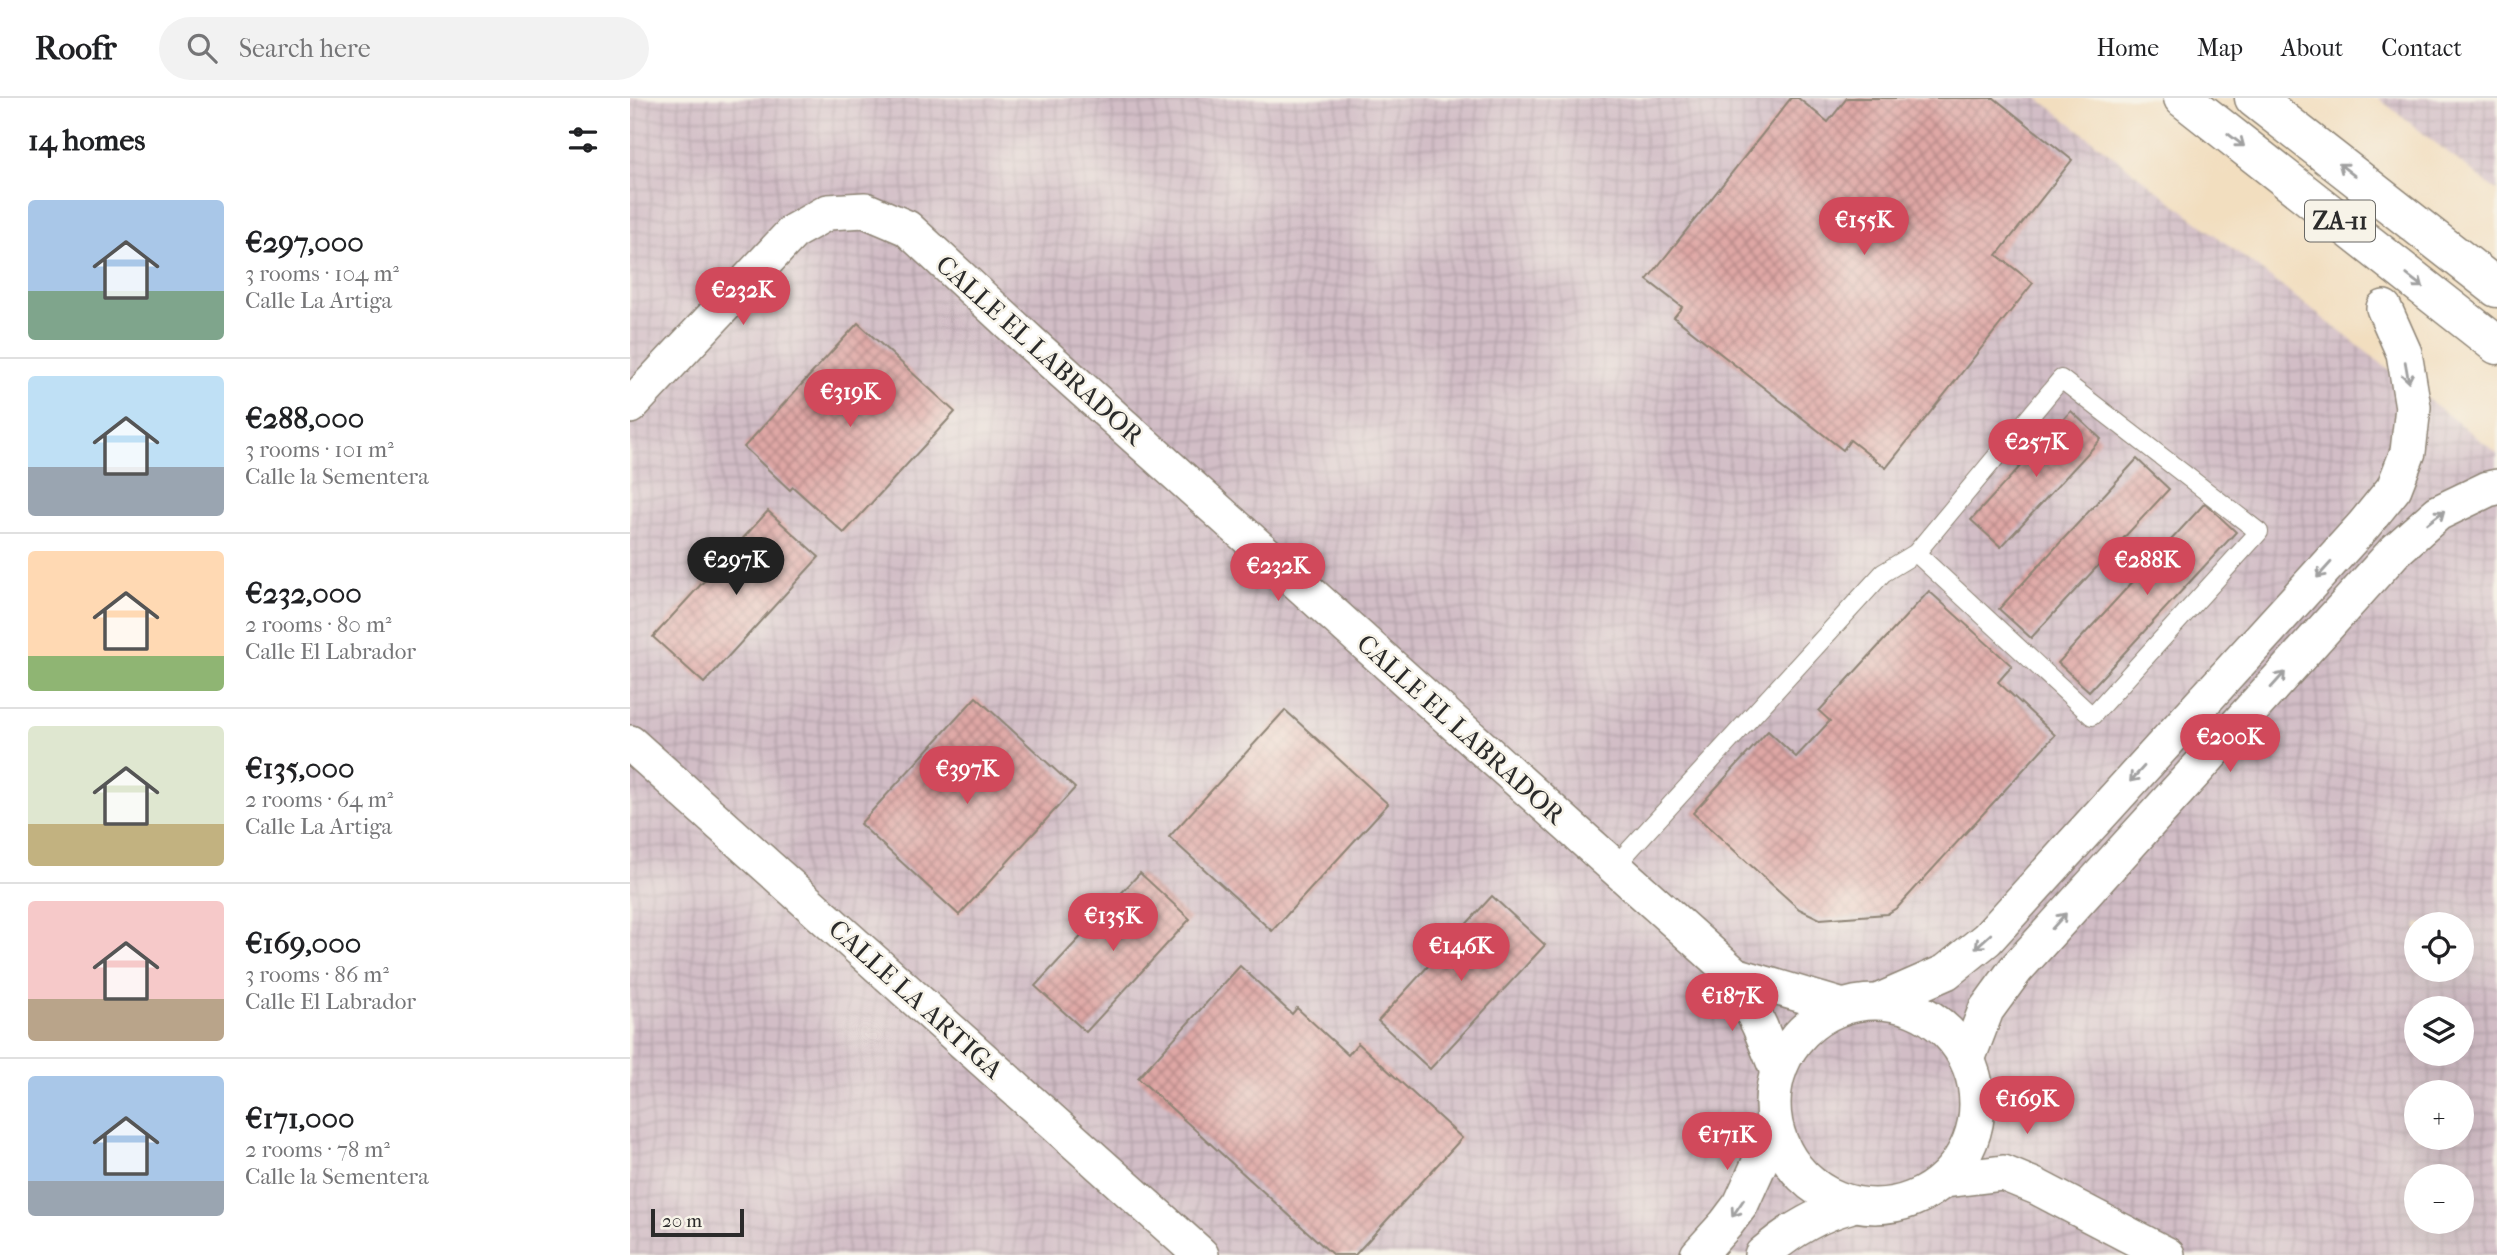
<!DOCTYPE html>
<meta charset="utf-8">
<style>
:root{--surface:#fff;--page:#f2f2f2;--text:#202124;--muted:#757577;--line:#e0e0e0;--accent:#d1495b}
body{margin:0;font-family:"IM FELL French Canon",serif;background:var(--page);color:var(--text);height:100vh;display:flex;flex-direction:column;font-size:26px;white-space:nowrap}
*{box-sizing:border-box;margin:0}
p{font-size:23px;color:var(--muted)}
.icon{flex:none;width:38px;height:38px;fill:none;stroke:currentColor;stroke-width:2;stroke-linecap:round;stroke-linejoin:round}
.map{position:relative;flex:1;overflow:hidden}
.details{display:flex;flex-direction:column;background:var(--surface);width:630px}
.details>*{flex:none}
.tools{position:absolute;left:1774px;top:814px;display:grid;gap:14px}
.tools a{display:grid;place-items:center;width:70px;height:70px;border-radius:50%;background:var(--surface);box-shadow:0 7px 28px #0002;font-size:35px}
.scale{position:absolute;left:21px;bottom:18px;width:93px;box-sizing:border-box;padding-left:7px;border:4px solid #2b2b2b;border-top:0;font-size:19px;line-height:24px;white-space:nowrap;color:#2b2b2b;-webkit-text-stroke:5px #f7f3e8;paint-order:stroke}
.price{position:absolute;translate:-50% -60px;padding:0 16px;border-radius:24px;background:var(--accent);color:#fff;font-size:23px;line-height:46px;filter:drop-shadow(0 2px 4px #0008)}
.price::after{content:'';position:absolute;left:50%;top:42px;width:21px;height:16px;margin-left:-10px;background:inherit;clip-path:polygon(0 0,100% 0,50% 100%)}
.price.active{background:#222;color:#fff}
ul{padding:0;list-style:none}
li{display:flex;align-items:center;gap:21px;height:175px;padding:0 28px}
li+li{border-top:2px solid var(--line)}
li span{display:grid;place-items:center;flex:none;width:196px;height:140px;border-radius:7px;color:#555}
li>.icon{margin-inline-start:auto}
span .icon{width:84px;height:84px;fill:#fffc;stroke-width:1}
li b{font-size:30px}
h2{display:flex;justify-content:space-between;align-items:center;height:84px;padding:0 28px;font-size:30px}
header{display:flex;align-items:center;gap:42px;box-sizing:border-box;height:98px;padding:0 35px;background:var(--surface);border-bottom:2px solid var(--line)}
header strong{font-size:33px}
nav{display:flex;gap:38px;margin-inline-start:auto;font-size:24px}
.search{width:490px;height:63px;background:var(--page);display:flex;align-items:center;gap:18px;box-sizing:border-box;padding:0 24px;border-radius:38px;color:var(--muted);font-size:26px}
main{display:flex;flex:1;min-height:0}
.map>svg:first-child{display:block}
.industrial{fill:url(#industrial-grid);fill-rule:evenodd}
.building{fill:url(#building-cross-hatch)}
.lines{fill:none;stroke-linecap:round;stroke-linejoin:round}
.lane-casing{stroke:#8e8475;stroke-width:20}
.street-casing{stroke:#8e8475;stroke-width:38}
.highway-casing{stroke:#8e8475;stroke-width:41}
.lane{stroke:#fff;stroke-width:18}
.street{stroke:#fff;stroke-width:35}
.highway{stroke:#fff;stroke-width:38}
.oneway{stroke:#a0a0a0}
.labels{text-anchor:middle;stroke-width:5;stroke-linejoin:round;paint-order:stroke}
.shield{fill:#f7f3e8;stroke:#686764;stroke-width:2}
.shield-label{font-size:24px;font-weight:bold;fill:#2b2b2b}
.street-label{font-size:26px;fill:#2b2b2b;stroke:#f7f3e8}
</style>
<header>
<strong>Roofr</strong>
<div class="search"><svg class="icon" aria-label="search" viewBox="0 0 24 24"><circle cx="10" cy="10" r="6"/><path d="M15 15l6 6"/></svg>Search here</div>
<nav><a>Home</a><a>Map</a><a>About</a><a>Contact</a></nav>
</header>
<main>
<section class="details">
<h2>14 homes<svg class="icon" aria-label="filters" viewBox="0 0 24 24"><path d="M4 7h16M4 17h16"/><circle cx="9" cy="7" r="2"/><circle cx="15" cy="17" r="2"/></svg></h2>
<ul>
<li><span style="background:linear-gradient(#a9c7e8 65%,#7fa58c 0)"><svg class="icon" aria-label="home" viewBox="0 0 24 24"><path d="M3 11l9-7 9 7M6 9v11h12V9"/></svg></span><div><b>€297,000</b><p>3 rooms · 104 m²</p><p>Calle La Artiga</p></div></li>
<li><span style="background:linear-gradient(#bfe0f5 65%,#9aa5b1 0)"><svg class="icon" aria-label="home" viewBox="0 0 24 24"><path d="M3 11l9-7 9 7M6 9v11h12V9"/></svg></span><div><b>€288,000</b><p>3 rooms · 101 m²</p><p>Calle la Sementera</p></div></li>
<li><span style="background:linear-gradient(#ffd9b3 75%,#8fb573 0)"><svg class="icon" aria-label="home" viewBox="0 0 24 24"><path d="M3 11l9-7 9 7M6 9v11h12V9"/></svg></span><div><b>€232,000</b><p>2 rooms · 80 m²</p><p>Calle El Labrador</p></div></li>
<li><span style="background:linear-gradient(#dfe7d0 70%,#c2b280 0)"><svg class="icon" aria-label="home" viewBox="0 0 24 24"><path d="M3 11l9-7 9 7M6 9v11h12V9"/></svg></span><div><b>€135,000</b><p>2 rooms · 64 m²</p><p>Calle La Artiga</p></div></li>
<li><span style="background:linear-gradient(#f6c9c9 70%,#b9a48a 0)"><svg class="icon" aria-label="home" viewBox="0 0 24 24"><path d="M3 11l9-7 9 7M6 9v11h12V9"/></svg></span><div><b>€169,000</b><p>3 rooms · 86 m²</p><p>Calle El Labrador</p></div></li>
<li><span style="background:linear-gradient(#a9c7e8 75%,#9aa5b1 0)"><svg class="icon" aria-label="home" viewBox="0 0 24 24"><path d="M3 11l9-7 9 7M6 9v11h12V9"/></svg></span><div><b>€171,000</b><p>2 rooms · 78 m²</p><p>Calle la Sementera</p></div></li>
</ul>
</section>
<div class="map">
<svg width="1867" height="1157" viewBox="0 0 1867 1157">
<defs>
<pattern id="industrial-grid" width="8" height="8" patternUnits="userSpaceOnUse" patternTransform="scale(1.75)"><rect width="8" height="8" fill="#d2bdc6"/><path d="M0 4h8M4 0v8" fill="none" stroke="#b4a3aa"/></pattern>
<pattern id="building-cross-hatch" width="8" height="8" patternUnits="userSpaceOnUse" patternTransform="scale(1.75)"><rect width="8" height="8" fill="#dfa7a5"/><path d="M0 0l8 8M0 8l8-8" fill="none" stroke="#b58887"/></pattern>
</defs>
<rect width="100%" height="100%" fill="#f7f3e8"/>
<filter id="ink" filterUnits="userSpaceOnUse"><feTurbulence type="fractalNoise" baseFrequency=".0143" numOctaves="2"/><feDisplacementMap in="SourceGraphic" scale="14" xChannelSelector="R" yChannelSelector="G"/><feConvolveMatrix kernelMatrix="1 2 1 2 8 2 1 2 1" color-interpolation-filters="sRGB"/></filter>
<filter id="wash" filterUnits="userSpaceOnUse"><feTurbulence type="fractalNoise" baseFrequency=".00686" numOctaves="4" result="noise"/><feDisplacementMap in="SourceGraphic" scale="28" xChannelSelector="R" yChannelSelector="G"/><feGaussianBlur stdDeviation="1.57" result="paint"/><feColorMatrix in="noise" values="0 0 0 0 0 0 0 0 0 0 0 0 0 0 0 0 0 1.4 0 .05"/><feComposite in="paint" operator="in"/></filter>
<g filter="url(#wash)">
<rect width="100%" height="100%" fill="#f2debf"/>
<!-- industrial -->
<g class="industrial">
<path d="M0 0H1408L1867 355V1157H0ZM1787 826H1832V872H1787ZM1787 910H1832V956H1787ZM1787 994H1832V1040H1787ZM1787 1078H1832V1124H1787Z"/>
<path d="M1748 0H1867V93Z"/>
</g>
<g id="blocks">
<!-- building -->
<g class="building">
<path d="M1161 0H1168L1198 24 1217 0H1364L1442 62 1367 157 1403 185 1256 370 1220 342 1213 352 1044 219 1052 209 1017 182Z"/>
<path d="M228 225 325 314 214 435 163 389 160 392 114 349Z"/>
<path d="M1441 313 1471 341 1371 449 1341 422Z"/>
<path d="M1507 361 1539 391 1401 540 1369 511Z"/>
<path d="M1575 405 1606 434 1459 593 1428 565Z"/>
<path d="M138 413 189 459 74 585 23 539Z"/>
<path d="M1299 493 1382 568 1368 584 1425 637 1268 809 1257 816 1190 821 1169 811 1063 715 1138 633 1166 659 1200 623 1189 613Z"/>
<path d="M346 599 445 690 329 817 230 726Z"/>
<path d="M655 612 758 706 642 833 539 739Z"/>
<path d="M510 775 560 821 456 934 405 888Z"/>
<path d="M862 798 915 847 800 971 748 923Z"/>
<path d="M610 868 662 916 667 910 718 957 728 945 832 1040 725 1157H703L508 980Z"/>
</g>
</g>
</g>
<g filter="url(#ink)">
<use href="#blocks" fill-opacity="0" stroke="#8e8475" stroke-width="2"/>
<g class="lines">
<!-- lane casing -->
<g class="lane-casing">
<path id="lane" d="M984 769 1253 475 1286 455 1462 618 1629 434 1431 281 1286 455"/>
</g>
<!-- street casing -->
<g class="street-casing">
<g id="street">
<path d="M0 308 164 133 198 114 235 112 277 130 401 245 1105 877 1130 929 1147 971"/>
<path d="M0 645 571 1157"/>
<path d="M1105 877 1210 908"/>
<path d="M1252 902 1316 874 1357 841 1734 427 1764 390 1778 354 1783 309 1774 255 1754 210"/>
<circle cx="1245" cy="1006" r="102"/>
<path d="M1338 959 1356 912 1386 871 1764 454 1808 415 1858 391 1867 389"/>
<path d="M1315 1082 1373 1075 1407 1089 1537 1157"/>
<path d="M1068 1157 1096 1126 1111 1106 1144 1033"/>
<path d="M1132 1157C1157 1135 1186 1117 1219 1108"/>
</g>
</g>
<!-- highway casing -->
<g class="highway-casing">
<g id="highway">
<path d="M1553 0 1867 247"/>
<path d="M1624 0 1867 190"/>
</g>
</g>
<!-- lane -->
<use href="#lane" class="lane"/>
<!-- street -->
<use href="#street" class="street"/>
<!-- highway -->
<use href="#highway" class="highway"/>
</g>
<!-- one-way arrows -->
<defs><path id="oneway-shaft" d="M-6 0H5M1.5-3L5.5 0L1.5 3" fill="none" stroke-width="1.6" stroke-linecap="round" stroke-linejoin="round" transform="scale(1.75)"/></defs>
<g class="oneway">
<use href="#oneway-shaft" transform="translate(1606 42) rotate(38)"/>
<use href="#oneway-shaft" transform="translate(1717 72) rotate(-142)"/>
<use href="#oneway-shaft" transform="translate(1785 183) rotate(38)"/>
<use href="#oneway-shaft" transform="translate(1777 274) rotate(80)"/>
<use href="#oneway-shaft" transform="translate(1806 419) rotate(-37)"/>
<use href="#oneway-shaft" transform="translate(1694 472) rotate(132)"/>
<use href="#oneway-shaft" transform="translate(1648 582) rotate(-48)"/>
<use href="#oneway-shaft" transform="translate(1507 676) rotate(132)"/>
<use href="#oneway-shaft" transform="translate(1429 823) rotate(-48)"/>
<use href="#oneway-shaft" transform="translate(1353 843) rotate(138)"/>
<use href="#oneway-shaft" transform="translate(1108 1110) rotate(124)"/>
</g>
</g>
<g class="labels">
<!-- shield labels -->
<rect class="shield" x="1675" y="102.5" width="70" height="41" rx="5"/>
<g class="shield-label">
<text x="1710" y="131">ZA-11</text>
</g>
<!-- street labels -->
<g class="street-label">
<text transform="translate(410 252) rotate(42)" y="9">CALLE EL LABRADOR</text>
<text transform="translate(831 631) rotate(42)" y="9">CALLE EL LABRADOR</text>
<text transform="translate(286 901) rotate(42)" y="9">CALLE LA ARTIGA</text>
</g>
</g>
</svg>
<div class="tools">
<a><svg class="icon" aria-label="locate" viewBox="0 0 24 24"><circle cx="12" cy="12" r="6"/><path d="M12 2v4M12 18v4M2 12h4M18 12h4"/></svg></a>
<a><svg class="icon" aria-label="layers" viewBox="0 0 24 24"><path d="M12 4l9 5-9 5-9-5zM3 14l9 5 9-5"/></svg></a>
<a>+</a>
<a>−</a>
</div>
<div class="scale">20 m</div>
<b class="price" style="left:1234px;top:159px">€155K</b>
<b class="price" style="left:113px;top:229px">€232K</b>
<b class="price" style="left:220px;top:331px">€319K</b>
<b class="price" style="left:1406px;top:381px">€257K</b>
<b class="price active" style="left:106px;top:499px">€297K</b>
<b class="price" style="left:1517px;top:499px">€288K</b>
<b class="price" style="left:648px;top:505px">€232K</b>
<b class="price" style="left:1600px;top:676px">€200K</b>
<b class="price" style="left:337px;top:708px">€397K</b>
<b class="price" style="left:483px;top:855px">€135K</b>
<b class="price" style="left:831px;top:885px">€146K</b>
<b class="price" style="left:1102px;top:935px">€187K</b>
<b class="price" style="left:1397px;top:1038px">€169K</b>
<b class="price" style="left:1097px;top:1074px">€171K</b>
</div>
</main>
